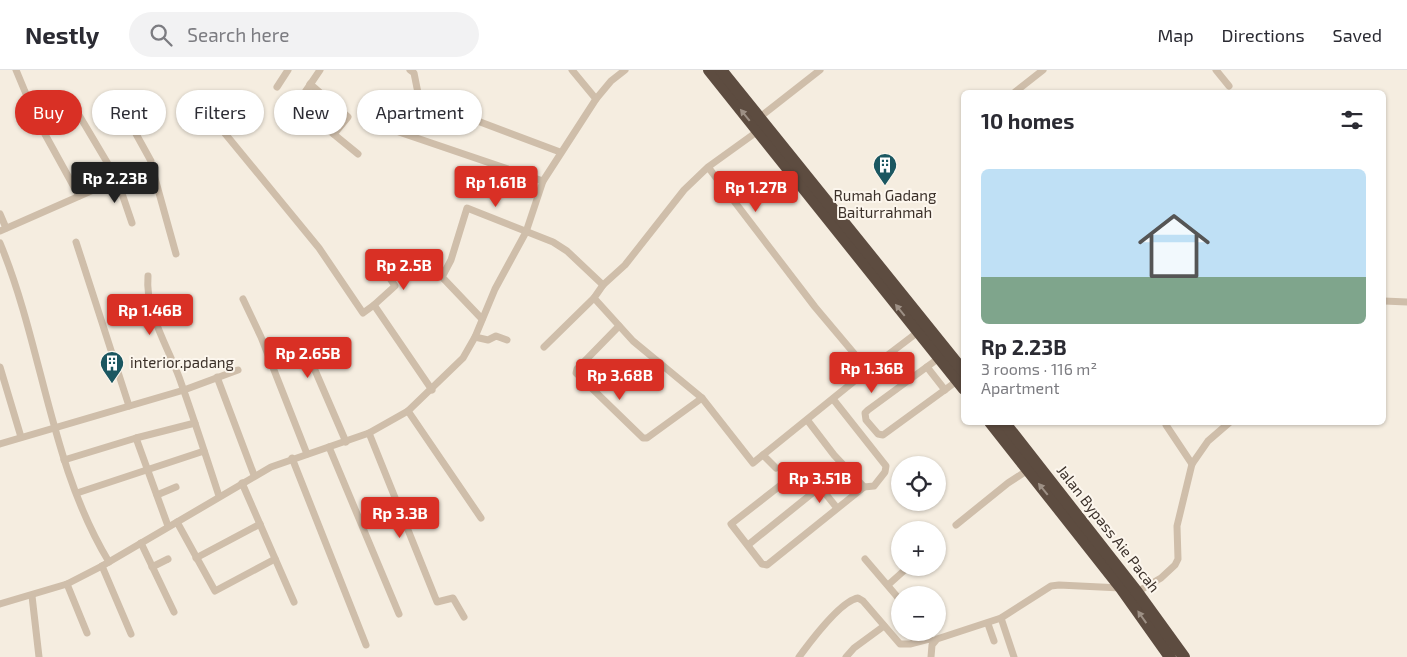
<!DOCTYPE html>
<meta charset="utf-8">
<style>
:root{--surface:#fff;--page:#f2f2f3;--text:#2b2b33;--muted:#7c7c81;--line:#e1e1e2;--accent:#d93025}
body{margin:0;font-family:"Exo 2",sans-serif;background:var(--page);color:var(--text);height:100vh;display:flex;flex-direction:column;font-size:19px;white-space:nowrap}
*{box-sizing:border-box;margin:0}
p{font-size:16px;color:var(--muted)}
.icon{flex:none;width:28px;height:28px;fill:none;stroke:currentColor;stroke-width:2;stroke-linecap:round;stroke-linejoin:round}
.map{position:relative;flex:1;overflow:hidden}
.side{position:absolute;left:961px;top:20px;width:425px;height:335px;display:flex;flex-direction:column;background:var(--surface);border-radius:8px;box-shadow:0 1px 4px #0004}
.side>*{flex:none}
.hud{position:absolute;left:15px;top:20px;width:475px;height:45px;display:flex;gap:10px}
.controls{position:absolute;left:891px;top:386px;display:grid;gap:10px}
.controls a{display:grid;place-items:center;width:55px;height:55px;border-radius:50%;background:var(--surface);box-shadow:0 1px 4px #0004;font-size:25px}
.price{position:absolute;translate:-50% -42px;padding:0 11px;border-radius:5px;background:var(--accent);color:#fff;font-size:16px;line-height:32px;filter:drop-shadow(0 1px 2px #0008)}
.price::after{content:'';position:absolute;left:50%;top:30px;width:15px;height:11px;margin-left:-8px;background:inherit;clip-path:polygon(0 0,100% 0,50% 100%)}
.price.on{background:#222;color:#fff}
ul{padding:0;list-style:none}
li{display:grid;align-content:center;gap:10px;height:265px;padding:0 20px}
li span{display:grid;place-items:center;height:155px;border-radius:8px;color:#555}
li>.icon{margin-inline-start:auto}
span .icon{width:90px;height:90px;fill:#fffc;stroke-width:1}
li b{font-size:21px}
h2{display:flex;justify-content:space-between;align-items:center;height:60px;padding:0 20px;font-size:21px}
.pill{padding:0 18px;border-radius:22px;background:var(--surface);box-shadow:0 1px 4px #0004;font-size:18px;line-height:45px}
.pill.on{background:var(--accent);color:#fff}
header{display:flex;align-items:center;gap:30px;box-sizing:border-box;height:70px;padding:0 25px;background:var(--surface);border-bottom:1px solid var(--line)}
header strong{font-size:24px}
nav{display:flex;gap:28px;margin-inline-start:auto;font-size:18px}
.search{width:350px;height:45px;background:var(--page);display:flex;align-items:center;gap:12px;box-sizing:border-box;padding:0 18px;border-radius:28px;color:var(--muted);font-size:19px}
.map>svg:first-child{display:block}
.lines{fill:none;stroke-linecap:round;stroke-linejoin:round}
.street{stroke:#cfbeaa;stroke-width:7}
.highway{stroke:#5d4c40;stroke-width:12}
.oneway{fill:#9d9085}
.labels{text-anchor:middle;stroke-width:4;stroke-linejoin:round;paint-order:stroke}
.poi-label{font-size:15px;fill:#3c312a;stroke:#fcf6ed}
.street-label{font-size:15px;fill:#3c312a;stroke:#fcf6ed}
</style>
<header>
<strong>Nestly</strong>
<div class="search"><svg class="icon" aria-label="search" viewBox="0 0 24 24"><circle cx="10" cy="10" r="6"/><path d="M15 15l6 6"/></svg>Search here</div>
<nav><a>Map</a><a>Directions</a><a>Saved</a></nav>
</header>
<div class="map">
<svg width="1407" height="587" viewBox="0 0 1407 587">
<rect width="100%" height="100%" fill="#f5ede0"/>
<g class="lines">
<!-- street -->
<g class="street">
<path d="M16 0 36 48 79 126"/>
<path d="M410 0 414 3 418 23 422 30 560 82"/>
<path d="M572 0 596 29"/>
<path d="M1216 0 1229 16"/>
<path d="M310 14 348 47 334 64"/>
<path d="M277 17 288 0"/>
<path d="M1015 22 1043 0"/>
<path d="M299 31 320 0"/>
<path d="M73 35 117 109 132 153"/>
<path d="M760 47 820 0"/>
<path d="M320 53 358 84"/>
<path d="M218 55 319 178 363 243 374 235 432 320"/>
<path d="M396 61 543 111"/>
<path d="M151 94 176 184"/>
<path d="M708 97 815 237 868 300 753 393 702 328 633 271 594 228 603 215 625 195 684 120 708 97 758 61"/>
<path d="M768 117 790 100"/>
<path d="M0 144 6 158"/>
<path d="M0 161 150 95 151 91 115 26"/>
<path d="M76 172 129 336"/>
<path d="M0 173C43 277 50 395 109 492"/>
<path d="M148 206C145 241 167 275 179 307 193 346 206 386 219 426"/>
<path d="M243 229 261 267 307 384"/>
<path d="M1384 231 1407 232"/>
<path d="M374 235 395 216 384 199"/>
<path d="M482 249 442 207 451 190 467 138 553 172 567 181 603 215"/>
<path d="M619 256 577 299 576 303 643 368H647L702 328"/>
<path d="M475 267 488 270 496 266 507 270"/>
<path d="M544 277 594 228"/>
<path d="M308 284 346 372"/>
<path d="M939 288 868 340 865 343 866 350 878 364 883 365 957 311"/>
<path d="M0 297 21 367"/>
<path d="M927 297 945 320"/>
<path d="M868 300 918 262"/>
<path d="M217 307 254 405"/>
<path d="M833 329 886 396 885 402 874 416 864 417"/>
<path d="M408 341 481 448"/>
<path d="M808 351 834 385 864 417 767 495 762 494 731 454 804 397 837 438"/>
<path d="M1166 355 1192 394"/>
<path d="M369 363 437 532 453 528 464 547"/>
<path d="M136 368 168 456"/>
<path d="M0 374 184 320 238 300"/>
<path d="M329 377 399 544"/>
<path d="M763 385 776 398"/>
<path d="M292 388 366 575"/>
<path d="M64 390 136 368 195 353"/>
<path d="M242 413 294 532"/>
<path d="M77 423 204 381"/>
<path d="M157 425 176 417"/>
<path d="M177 452 215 521 275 489"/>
<path d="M956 455 1008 413 1028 400"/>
<path d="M141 473 174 542"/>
<path d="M748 475 820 417"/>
<path d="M196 488 260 454"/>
<path d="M865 489 900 530"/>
<path d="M102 496 131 564"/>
<path d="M152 497 168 489"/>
<path d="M67 514 87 563"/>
<path d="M888 515 907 498"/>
<path d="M1137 522 1161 508 1175 495 1178 489 1177 456 1192 394 1208 371 1230 352"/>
<path d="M32 526 39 587"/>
<path d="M0 534 67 514 102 496 271 397 369 363 408 341 463 288 475 267 495 219 526 162 543 111 596 29 611 11 625 0"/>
<path d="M1001 548 1014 587"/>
<path d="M988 554 994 571"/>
<path d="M799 587C810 572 840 531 858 528L863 531 900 574H910L929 569 933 571"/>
<path d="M846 587 854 578 884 556"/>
<path d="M931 587 932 575 937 569 1001 548 1051 516 1059 515 1121 518"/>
</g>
<!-- highway -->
<g class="highway">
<path d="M709 0 964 319"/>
<path d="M721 0 964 302"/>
<path d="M990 352 1121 518 1170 587"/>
<path d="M1004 352 1137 522 1184 587"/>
</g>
</g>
<!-- one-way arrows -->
<defs><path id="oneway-solid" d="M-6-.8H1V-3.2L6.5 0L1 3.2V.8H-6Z" transform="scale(1.25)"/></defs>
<g class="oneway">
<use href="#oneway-solid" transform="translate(745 45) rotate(-129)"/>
<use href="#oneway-solid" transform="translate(900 240) rotate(-129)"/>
<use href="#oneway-solid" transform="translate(1043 419) rotate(-129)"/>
<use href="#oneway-solid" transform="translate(1142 547) rotate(-125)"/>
</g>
<!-- icons -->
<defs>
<g id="building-pin" transform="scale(1.25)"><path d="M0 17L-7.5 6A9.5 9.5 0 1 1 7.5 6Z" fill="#1b5761" stroke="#fcf6ed"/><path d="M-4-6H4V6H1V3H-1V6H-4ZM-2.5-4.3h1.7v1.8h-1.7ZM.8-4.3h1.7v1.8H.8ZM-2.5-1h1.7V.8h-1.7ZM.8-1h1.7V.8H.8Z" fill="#fff"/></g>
</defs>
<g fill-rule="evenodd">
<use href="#building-pin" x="885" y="95"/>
<use href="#building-pin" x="112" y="293"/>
</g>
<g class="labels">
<!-- poi labels -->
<g class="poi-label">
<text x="885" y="131">Rumah Gadang<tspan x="885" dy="17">Baiturrahmah</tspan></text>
<text x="130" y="298" text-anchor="start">interior.padang</text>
</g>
<!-- street labels -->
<g class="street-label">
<text transform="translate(1108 459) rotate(52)" y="5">Jalan Bypass Aie Pacah</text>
</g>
</g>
</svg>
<div class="controls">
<a><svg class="icon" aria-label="locate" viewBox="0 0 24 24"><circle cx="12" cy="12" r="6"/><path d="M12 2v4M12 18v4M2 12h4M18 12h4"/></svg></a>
<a>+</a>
<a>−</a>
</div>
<b class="price on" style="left:115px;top:134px">Rp 2.23B</b>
<b class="price" style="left:496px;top:138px">Rp 1.61B</b>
<b class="price" style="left:756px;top:143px">Rp 1.27B</b>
<b class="price" style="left:404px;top:221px">Rp 2.5B</b>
<b class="price" style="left:150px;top:266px">Rp 1.46B</b>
<b class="price" style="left:308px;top:309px">Rp 2.65B</b>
<b class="price" style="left:872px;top:324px">Rp 1.36B</b>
<b class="price" style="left:620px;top:331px">Rp 3.68B</b>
<b class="price" style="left:820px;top:434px">Rp 3.51B</b>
<b class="price" style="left:400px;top:469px">Rp 3.3B</b>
<div class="hud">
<a class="pill on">Buy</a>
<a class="pill">Rent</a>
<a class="pill">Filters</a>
<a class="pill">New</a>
<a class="pill">Apartment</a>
</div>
<section class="side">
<h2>10 homes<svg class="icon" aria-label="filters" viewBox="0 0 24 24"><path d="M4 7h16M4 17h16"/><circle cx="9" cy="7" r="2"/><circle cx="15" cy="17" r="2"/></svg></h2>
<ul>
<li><span style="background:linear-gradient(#bfe0f5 70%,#7fa58c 0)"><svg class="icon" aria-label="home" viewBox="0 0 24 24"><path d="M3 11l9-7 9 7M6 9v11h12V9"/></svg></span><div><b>Rp 2.23B</b><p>3 rooms · 116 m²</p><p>Apartment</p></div></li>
</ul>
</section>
</div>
